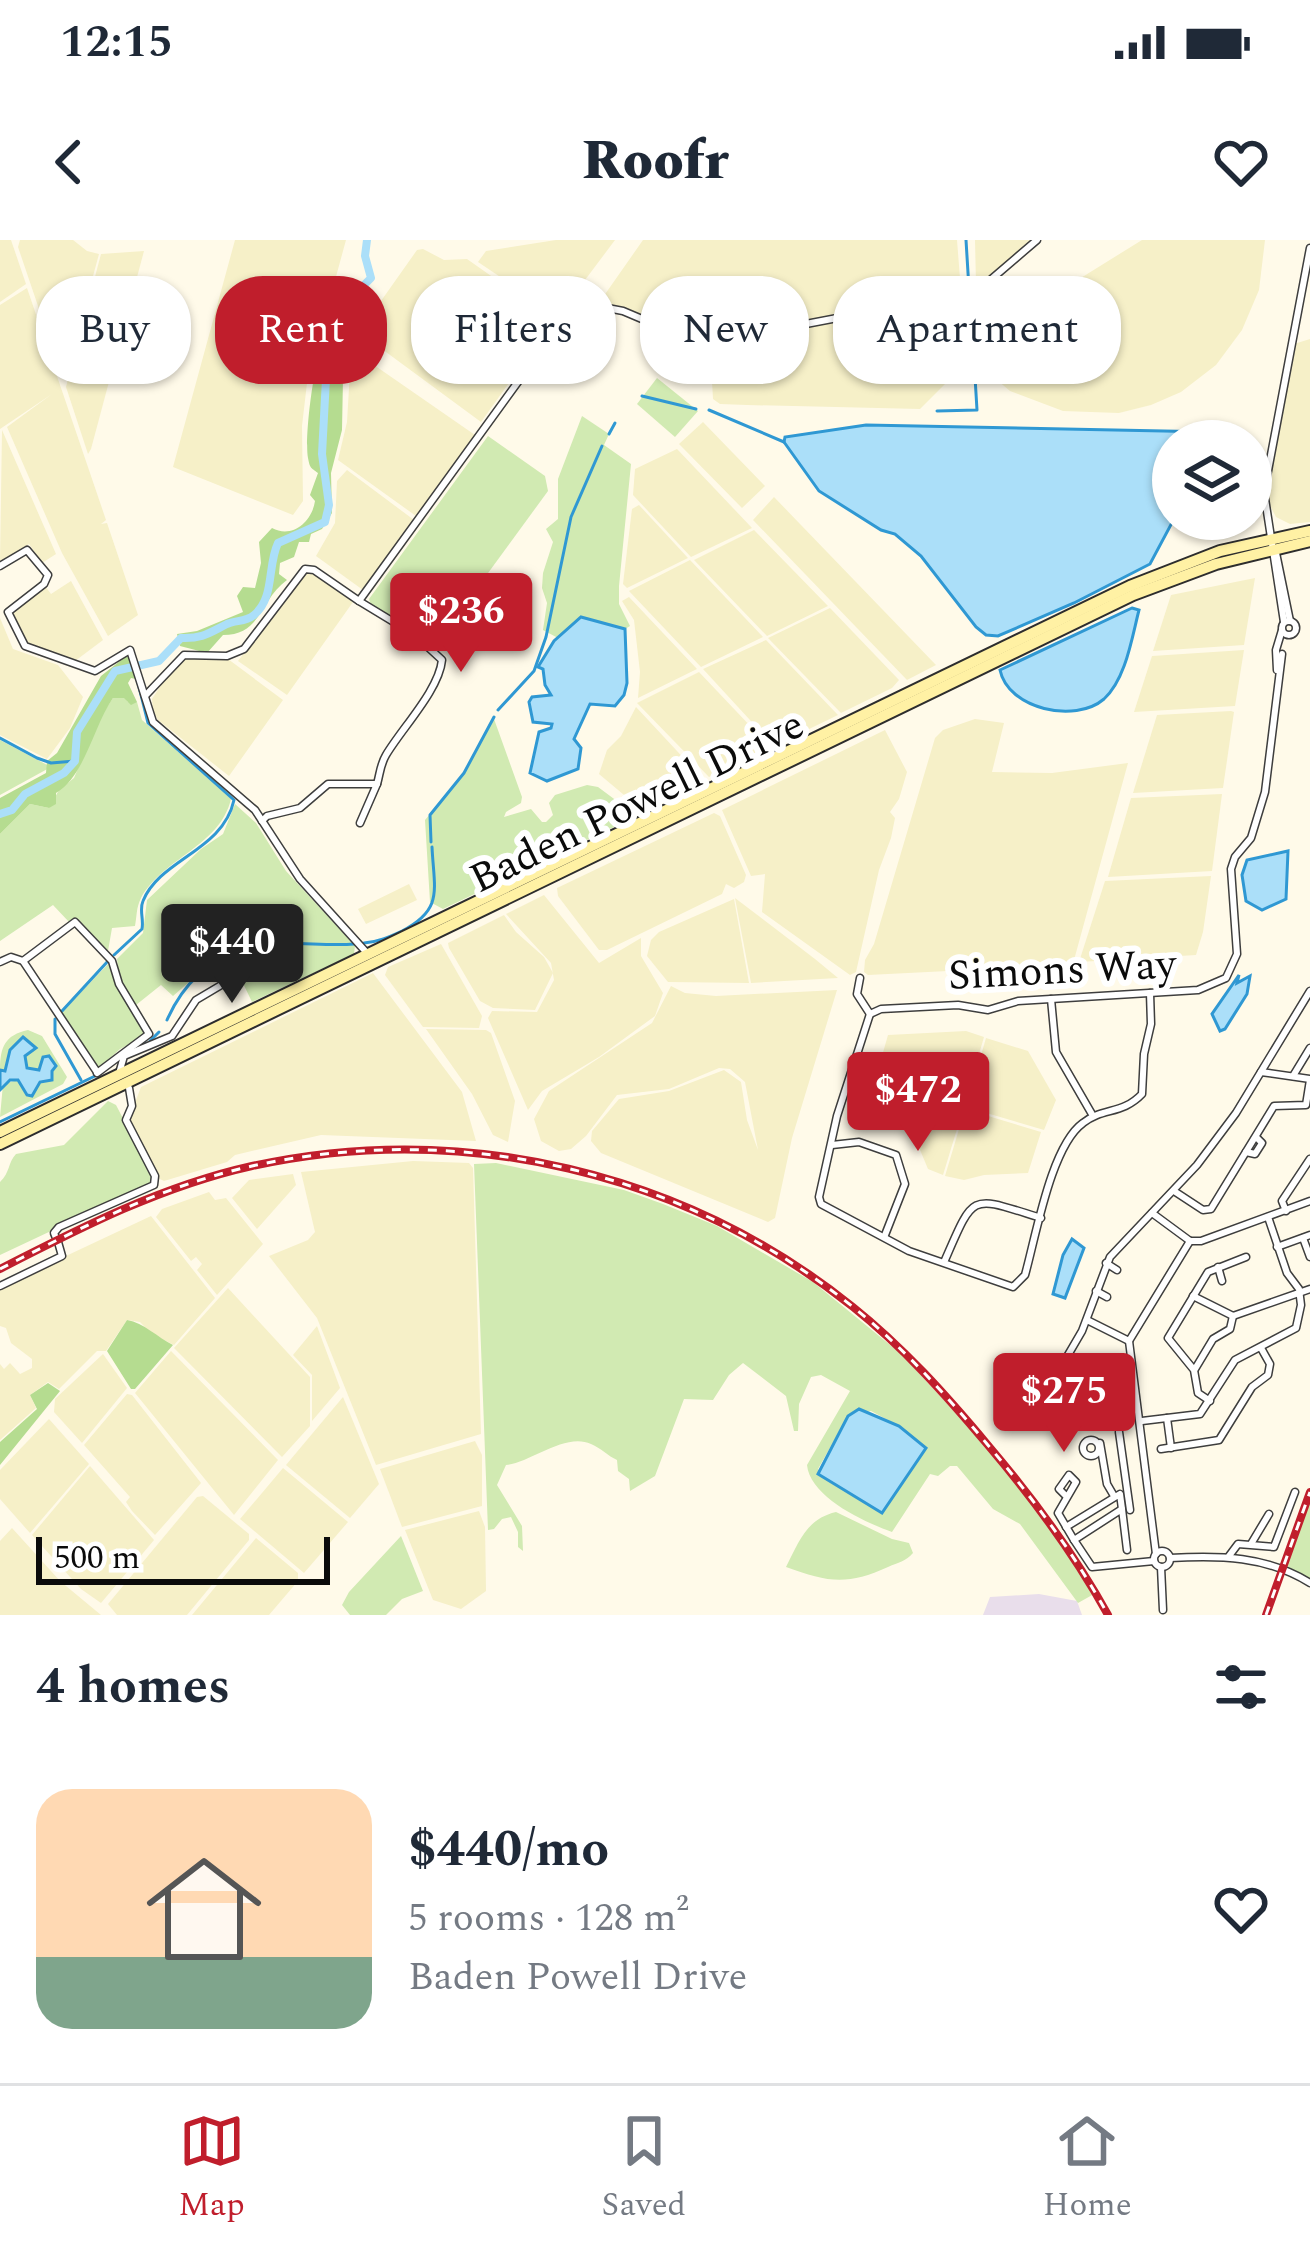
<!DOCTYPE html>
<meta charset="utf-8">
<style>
:root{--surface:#fff;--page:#f2f2f3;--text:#1f2937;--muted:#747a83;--line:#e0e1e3;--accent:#c01e2c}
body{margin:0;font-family:Spectral,serif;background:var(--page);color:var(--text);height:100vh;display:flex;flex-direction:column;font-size:45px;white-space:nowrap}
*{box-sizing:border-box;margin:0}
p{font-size:39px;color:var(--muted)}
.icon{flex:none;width:66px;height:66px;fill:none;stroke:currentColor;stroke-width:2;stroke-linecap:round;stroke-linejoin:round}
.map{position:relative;height:1375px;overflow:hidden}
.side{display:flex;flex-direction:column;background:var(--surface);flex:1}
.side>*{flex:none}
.banner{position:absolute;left:36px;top:36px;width:1239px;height:108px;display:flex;gap:24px}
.buttons{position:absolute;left:1152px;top:180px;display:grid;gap:24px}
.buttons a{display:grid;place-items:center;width:120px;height:120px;border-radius:50%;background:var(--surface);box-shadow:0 3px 9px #0004;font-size:60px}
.scale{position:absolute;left:36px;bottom:30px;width:294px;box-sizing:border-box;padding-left:12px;border:6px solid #0b0b0b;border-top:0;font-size:33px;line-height:42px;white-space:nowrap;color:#0b0b0b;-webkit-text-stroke:9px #fff;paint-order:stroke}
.price{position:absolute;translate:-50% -102px;padding:0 27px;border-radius:12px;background:var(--accent);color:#fff;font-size:39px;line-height:78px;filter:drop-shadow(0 3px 6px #0008)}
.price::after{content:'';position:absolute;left:50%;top:72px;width:36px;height:27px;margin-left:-18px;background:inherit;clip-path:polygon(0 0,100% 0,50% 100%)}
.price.on{background:#222;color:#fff}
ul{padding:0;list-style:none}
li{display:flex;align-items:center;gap:36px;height:300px;padding:0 36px}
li+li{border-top:3px solid var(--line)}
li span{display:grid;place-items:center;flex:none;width:336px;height:240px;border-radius:36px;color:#555}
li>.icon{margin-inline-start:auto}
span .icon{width:144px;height:144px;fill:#fffc;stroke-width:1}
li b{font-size:51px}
h2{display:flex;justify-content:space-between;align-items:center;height:144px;padding:0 36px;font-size:51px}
.tag{padding:0 42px;border-radius:48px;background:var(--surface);box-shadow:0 3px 9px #0004;font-size:42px;line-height:108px}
.tag.on{background:var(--accent);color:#fff}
.status{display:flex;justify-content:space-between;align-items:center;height:84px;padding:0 60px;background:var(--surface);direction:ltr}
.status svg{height:33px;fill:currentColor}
header{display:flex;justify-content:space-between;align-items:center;height:156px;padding:0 36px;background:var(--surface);font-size:54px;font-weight:800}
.tabs{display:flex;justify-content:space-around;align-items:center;height:168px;border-top:3px solid var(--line);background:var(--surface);font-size:33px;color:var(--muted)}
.tabs a{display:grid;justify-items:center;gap:6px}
.tabs .on{color:var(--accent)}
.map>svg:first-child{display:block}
.industrial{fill:#e9deeb}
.farmland{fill:#f6f0c8}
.green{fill:#d1eab2;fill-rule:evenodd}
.forest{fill:#b5dc90}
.water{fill:#abdff9;stroke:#2f98d3;stroke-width:3}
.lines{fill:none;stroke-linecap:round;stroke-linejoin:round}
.stream{stroke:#2f98d3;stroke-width:3}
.river{stroke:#abdff9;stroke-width:8}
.minor-casing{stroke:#3e3e3e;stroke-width:9}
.secondary-casing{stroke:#2d2d2d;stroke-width:14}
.minor{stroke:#fff;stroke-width:6}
.secondary{stroke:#fff1a4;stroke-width:10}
.rail-casing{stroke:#c01e2c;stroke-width:8}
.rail{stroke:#fff;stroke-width:3;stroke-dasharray:9;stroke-linecap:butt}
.labels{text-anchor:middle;stroke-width:12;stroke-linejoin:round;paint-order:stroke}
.street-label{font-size:42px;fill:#0b0b0b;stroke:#fff}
</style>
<div class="status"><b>12:15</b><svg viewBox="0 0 49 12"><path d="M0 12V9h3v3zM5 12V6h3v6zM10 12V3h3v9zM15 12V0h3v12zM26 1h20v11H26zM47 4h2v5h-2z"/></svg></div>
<header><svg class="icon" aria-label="back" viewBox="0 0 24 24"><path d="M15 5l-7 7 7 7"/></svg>Roofr<svg class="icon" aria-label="heart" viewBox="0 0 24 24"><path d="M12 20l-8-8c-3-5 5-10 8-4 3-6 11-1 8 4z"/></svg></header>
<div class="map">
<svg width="1310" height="1375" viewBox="0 0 1310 1375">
<rect width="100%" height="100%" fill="#fffae9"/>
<!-- industrial -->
<path class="industrial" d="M1039 1354 1077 1361 1082 1375H983L990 1357Z"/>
<!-- farmland -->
<g class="farmland">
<path d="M0 0H11L26 44 0 62Z"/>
<path d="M20 0H73L87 11 99 14 71 117 56 119 18 7Z"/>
<path d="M235 0H346L307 143 302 186 303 261 293 275 173 227Z"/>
<path d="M556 0H615L558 76 478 22 486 11Z"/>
<path d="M643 0H957L961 51 709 101 691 54 668 49 662 85 601 60Z"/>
<path d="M975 0H1034L981 44H976Z"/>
<path d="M1142 0H1265L1259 50 1242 90 1216 125 1181 152 1151 165 1119 173 1063 171 1010 151 963 111Z"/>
<path d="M423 9 444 20 467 19 554 80 481 182 371 101 368 94 381 61 417 10Z"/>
<path d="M144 11 91 209 88 214 66 147 101 14Z"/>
<path d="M27 48 106 280 101 284 107 283 138 375 108 396 62 313 7 187 52 154 0 189V65Z"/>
<path d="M936 62 939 75 953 72 962 127 920 169 747 165 720 164 713 159 710 106Z"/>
<path d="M1310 99V282L1290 284 1276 277 1266 258 1294 104Z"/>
<path d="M361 116 475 195 416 276 338 220 347 182 350 131Z"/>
<path d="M703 182 765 246 742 268 679 204Z"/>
<path d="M2 190 56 314 42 323 29 304 0 322Z"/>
<path d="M677 209 752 288 691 317 633 255 635 229Z"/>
<path d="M347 230 414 280 363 350 316 316 335 283 337 241Z"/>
<path d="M774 257 936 425 907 440 753 280Z"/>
<path d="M639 265 688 318 627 348 623 344 632 269Z"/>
<path d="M754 290 828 366 767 396 694 320Z"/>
<path d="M690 320 763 397 701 427 629 351Z"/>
<path d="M309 331 353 362 287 455 238 421 303 333Z"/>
<path d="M1255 338 1244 405 1153 411 1171 355Z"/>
<path d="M71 341 103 400 75 421 26 404 9 370 45 346 51 354Z"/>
<path d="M629 357 697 429 638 458 640 432 634 380 622 361Z"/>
<path d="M830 368 899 440 892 448 841 473 768 398Z"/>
<path d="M0 378 13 409 58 425 83 457 70 488 47 519 0 495Z"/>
<path d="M766 400 838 475 774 506 703 429Z"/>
<path d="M1244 410 1235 466 1134 472 1152 416Z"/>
<path d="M196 416 228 419 283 460 229 536 158 480 153 471 152 459 167 436 187 417Z"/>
<path d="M699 432 771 508 709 537 637 463Z"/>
<path d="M636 467 704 540 642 570 599 534 607 510 621 496Z"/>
<path d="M1231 471 1234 472 1223 548 1133 553 1157 475Z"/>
<path d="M975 479 1004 483 992 532 1052 533 1128 523 1074 720 1070 725 868 735 864 732 865 720 874 704 935 498 943 490Z"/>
<path d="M885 490 907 532 899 559 890 572 895 578 891 598 879 630 856 732 850 735 762 672 765 634 751 636 722 570Z"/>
<path d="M1222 554 1212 631 1108 637 1131 558Z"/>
<path d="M714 573 720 576 746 635 744 642 734 648 726 644 722 654 607 710H599L558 656 557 648Z"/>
<path d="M1211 636 1203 692 1196 715 1079 722 1105 641Z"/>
<path d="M409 644 417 660 366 684 358 669Z"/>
<path d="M544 655 599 723 641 698V716L663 753 655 776 599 817 542 851 528 870 488 778 492 771 537 772 554 740 551 723 506 674Z"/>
<path d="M735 658 815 719 838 738 751 743Z"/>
<path d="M734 659 749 743 668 742 647 716 651 700 659 692Z"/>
<path d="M504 675 516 692 544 717 553 733 535 770 493 768 480 761 449 708 448 703Z"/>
<path d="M441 704 482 776 479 788 423 787 385 735 388 727Z"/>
<path d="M373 733 462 852 476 901 321 895 235 915 227 922 164 941 158 938 128 881 141 847Z"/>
<path d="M671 746 685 753 716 756 837 750 792 898 775 978 768 982 601 913 591 901 592 891 619 859 669 851 724 830 741 842 747 880 758 910 745 842 730 829 719 828 669 849 617 855 586 896 571 909 559 911 541 901 534 879 549 851 652 783Z"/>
<path d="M426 789 486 790 491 793 515 861 508 902 493 895 472 854Z"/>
<path d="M966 791 984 797 965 862 876 837 888 795Z"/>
<path d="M986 798 1028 811 1056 860 1044 890 966 867Z"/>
<path d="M874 839 964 866 943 935 928 929 913 893 864 876Z"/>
<path d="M965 869 1041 892 1028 933 984 935 964 940 945 936Z"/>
<path d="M413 921 469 923 473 928 481 1194 376 1225 317 1078 269 1016 308 1000 315 992 301 932Z"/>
<path d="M293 934 296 945 257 989 232 958 249 940Z"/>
<path d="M209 952 215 960 226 958 263 1004 217 1055 197 1030 202 1024 196 1017 191 1021 156 977 162 969Z"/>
<path d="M151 976 215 1058 174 1105 152 1094 140 1082 127 1080 106 1111H97L59 1149 48 1142 30 1155 36 1168 0 1200V1124L4 1129 10 1123 20 1134 32 1128V1119L11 1103 6 1088 0 1086V1047Z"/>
<path d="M228 1048 310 1137V1186L282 1217 174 1108Z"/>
<path d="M317 1086 340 1148 312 1181V1135L293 1115Z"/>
<path d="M171 1111 278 1220 234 1275 135 1153Z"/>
<path d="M103 1114 127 1148 82 1203 54 1172 55 1159Z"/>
<path d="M127 1154 132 1155 201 1243 155 1295 132 1271 126 1262 130 1257 84 1205Z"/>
<path d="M343 1157 379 1244 350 1278 286 1225Z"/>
<path d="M49 1179 89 1224 30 1293 0 1259V1230Z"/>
<path d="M475 1201 482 1215V1266L402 1287 380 1229Z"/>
<path d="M90 1226 154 1300 101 1363 81 1349 32 1295Z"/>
<path d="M283 1228 348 1282 304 1333 240 1279Z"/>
<path d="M203 1256 249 1294V1300L187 1375H117L108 1364 197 1257Z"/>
<path d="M479 1271 485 1287 486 1351 461 1369 433 1360 405 1290Z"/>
<path d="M12 1288 60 1341 101 1375H0V1301Z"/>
<path d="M256 1298 298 1333V1341L269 1375H192Z"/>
</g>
<!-- green -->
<g class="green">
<path d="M657 138 698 171 675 197 637 164Z"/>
<path d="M582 176 609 194 604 205 631 224 619 346V364L630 386 625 389C594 380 582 379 558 398L543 390 547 363 542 348 543 333 553 302 546 289 558 279V239Z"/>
<path d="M488 196 545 236 548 251 434 407 372 368 369 359Z"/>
<path d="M124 457 128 462H137L142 480 231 559C220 606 163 618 141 658 136 668 137 676 135 686L112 688 108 711 78 679 70 683 53 665 0 701V594L30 564 49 568 59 550 74 538 99 479 113 458Z"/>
<path d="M494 479 522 557 521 563 506 572 504 577 531 569 542 582H546L553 575 549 563 555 555 587 545 598 547 637 576 443 669 430 662 425 580 464 533Z"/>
<path d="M0 500 51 527 0 555Z"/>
<path d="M235 564 256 583 286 631 355 706 354 714 252 762 229 714 204 729 173 756 161 745 136 765 120 742 117 719 143 693 147 660 201 609 223 594Z"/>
<path d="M110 722 115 743 147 789 145 796 120 809 99 828 61 773Z"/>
<path d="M28 790 42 796 67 837 63 844 0 877 3 844 18 840 24 846 36 847 56 826 48 817H44L39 830H32L23 822 27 812 35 808 11 809 5 831 0 830C0 807 5 795 28 790Z"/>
<path d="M108 861 116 865 154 938 153 943 0 1015V942C10 933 8 922 16 914L64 905Z"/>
<path d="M496 923 624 950 663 964 717 986 813 1042 900 1113 970 1188 1039 1271 1094 1354 1078 1363 1020 1284 993 1269 957 1226H950L938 1236 930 1234 892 1292C864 1282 810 1257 807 1225L850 1151 821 1135 811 1137 799 1164 798 1191H794L786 1156 743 1123 729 1135 713 1160 684 1159 655 1236 630 1251 629 1239 618 1231 617 1220C608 1216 601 1208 591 1204 565 1192 530 1223 506 1225L497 1245 522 1286 523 1311 518 1307V1292L511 1277 502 1279 494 1289 488 1290 474 924ZM871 1171 899 1186 926 1208 882 1273 829 1242 818 1229 848 1176Z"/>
<path d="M1310 1257V1339L1285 1327Z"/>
<path d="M836 1272 892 1299 909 1303 913 1313C905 1322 899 1322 888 1327 847 1346 827 1342 786 1327 799 1302 806 1279 836 1272Z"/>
<path d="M401 1296 423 1351 402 1359 386 1375H350L342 1365 349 1352Z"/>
</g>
<!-- forest -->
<g class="forest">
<path d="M349 59 374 65 343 138 342 190 331 233 332 273 322 289 311 294 309 302H299L294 317 280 323 279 334 287 340C260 359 262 395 223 395L207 413 180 406 177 394 197 391 243 372 237 356 243 347 255 348 261 323 259 302 272 288C292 299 312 282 315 261L310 255 318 233C310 227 310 228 308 218 304 198 315 107 328 90 337 80 345 71 349 59Z"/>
<path d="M125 417H130L136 439 131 438 128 443 137 462 131 465 124 458H113C93 487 85 536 56 553V564L49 568 30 564 0 594V558L46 533 47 521 57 513 101 436Z"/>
<path d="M127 1080C144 1083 157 1097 173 1105L135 1149H131L107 1111Z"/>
<path d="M48 1143 60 1151 0 1225V1202L37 1169 30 1155Z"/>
</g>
<!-- water -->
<g class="water">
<path d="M866 185 1213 192 1219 201H1173L1174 279 1150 324 1074 363 998 396 986 395 976 387 921 316 895 294 881 290 819 251 784 202 785 197Z"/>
<path d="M1132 368 1139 370C1132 397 1126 439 1104 459 1075 484 1008 469 1000 430Z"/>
<path d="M581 377 625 389 627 443 624 455 615 466 590 464 574 499 581 508 578 529 547 541 530 533 539 492 551 488 552 484 533 482 529 462 532 457 551 455 545 445 543 429 538 427 554 401Z"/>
<path d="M1288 611 1286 659 1262 670 1246 661 1242 635 1247 620Z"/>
<path d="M1239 735 1237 743 1250 736 1247 754 1225 789 1220 791 1212 774Z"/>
<path d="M23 797 36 808 25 816 27 828 39 830 43 817 49 816 56 826 52 831V840L40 842 32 856 27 855 18 840H10L0 850V830L5 831 10 810Z"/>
<path d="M1072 999 1084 1008 1065 1058 1053 1054 1063 1015Z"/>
<path d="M859 1169 899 1186 926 1208 882 1273 818 1234 848 1176Z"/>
</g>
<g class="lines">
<!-- stream -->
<g class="stream">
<path d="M966 0 969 49"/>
<path d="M642 156 696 169"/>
<path d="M709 170 784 202"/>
<path d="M937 171 977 170 970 54"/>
<path d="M609 194 615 183"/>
<path d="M498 470 534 431 546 397 571 277 602 206"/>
<path d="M0 498 37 518 51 523 75 521"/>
<path d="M431 602 430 575 464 533 494 477"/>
<path d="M364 703C378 702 389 697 402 691 444 669 434 650 432 607"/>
<path d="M248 708C282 698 319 707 354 704"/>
<path d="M114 715 142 689C144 679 139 670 143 661 160 619 223 611 234 560L148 483 138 443"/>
<path d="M62 771 108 721"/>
<path d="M55 779V794L81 840"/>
<path d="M167 780C182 746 206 721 243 709"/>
<path d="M150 801 159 792"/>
<path d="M134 807 146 803"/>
<path d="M0 882 95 836"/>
</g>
<!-- river -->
<path class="river" d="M0 574 12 570 25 554 64 533 75 521 77 492 115 431 159 421 181 398C202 399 209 393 227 384 236 380 246 382 254 375 275 358 267 326 278 303L325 282 329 265 322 214 327 120C345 104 336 81 363 60L362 47 371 38 365 16 367 0"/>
<!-- minor casing -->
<g class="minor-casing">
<g id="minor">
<path d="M1275 308 1290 381"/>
<path d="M0 326 27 310 48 335 44 344 8 372 25 406 95 431 130 410 153 482 255 570 300 639 366 712"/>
<path d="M359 361 415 395 442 420C439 450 402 488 386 515 380 525 380 534 377 544"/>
<circle cx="1289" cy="388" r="7"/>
<path d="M1284 382 1264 252 1310 8"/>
<path d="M1277 430 1276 410 1282 390"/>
<path d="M145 456 184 415 227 416 244 409 305 329 314 330 359 361 576 62 623 71 701 104 963 54 981 48 1037 0"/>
<path d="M262 581 267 576 300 568 328 544H377L360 583"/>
<path d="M23 721 75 682 112 721 119 744 149 794 97 833"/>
<path d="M0 722 11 717 23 721 97 832"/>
<path d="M860 738 857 754 870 774"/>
<path d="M1051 759 1056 812 1093 876"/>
<path d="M870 774 837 876 819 957 821 964 909 1011 1013 1047 1025 1035C1036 996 1051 906 1083 883 1103 867 1122 875 1142 854L1144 814 1151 784 1150 753"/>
<path d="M870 774 881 769 958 765 988 770 1018 761 1198 750 1226 738 1237 714 1231 629 1235 617 1251 598 1265 552 1282 414"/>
<path d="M120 830 124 816 172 796 196 760 228 741"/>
<path d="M1261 832 1310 839"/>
<path d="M1293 836 1310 808"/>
<path d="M832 905 859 902 896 915 905 944 885 995"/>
<path d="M1246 912 1255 914 1262 903 1256 897"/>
<path d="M1174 951 1203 970 1211 969 1274 866 1306 865 1310 840"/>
<path d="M1286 971 1282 961 1310 919"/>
<path d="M1152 973 1190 1001"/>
<path d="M56 998 54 993 59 987 154 945 155 936 126 880 132 866 129 848"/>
<path d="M1303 998 1310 1017"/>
<path d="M1190 1001H1201L1310 961"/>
<path d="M1277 1007 1310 995"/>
<path d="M945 1020C975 951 970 956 1041 978"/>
<path d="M1106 1023 1117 1030"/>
<path d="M1218 1027 1222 1041"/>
<path d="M0 1046 62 1016 58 1002"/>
<path d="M1096 1051 1107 1057"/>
<path d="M1193 1056 1233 1076 1310 1049"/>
<path d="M1087 1080 1129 1101 1190 1001"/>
<path d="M1129 1101 1156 1314"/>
<path d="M1061 1127 1082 1091 1110 1017 1197 925 1236 873 1310 751"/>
<path d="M1195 1129 1213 1099 1230 1089 1233 1076"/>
<path d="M1210 1161 1198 1153 1194 1130 1168 1098 1208 1032 1246 1017"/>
<path d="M1167 1178 1171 1208"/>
<path d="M1142 1181 1200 1174 1235 1120 1296 1088 1301 1065 1299 1049 1287 1033 1268 977"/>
<path d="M1119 1192 1130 1270"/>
<circle cx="1091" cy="1208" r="8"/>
<path d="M1100 1203 1107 1244 1114 1256"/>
<path d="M1161 1209 1219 1200 1252 1147 1268 1135 1270 1124 1261 1108"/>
<path d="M1067 1257 1059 1249 1069 1235 1076 1242 1058 1273 1074 1300"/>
<path d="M1066 1287 1120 1254 1122 1269"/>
<path d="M1251 1304 1269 1274"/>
<path d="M1127 1310 1122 1269 1074 1300 1092 1327 1154 1321"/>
<circle cx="1162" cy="1319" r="8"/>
<path d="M1229 1316 1238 1304 1274 1307 1295 1252"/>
<path d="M1170 1318C1219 1315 1267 1316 1310 1343"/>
<path d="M1161 1327 1163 1370"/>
</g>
</g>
<!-- secondary casing -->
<g class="secondary-casing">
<g id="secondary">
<path d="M0 892 1130 346 1220 311 1310 291"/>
<path d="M0 904 1133 355 1216 324 1310 301"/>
</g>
</g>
<!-- minor -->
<use href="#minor" class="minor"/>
<!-- secondary -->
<use href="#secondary" class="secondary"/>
<!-- rail casing -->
<g class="rail-casing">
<g id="rail">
<path d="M0 1029C82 987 162 946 252 926 463 880 685 932 853 1067 903 1107 946 1155 987 1204 1032 1257 1074 1313 1108 1375"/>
<path d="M1266 1375 1310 1252"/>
</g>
</g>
<!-- rail -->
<use href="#rail" class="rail"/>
</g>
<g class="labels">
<!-- street labels -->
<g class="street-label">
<text transform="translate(636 560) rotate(-26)" y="15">Baden Powell Drive</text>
<text transform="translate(1062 728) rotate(-3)" y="15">Simons Way</text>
</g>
</g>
</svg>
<div class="buttons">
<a><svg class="icon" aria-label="layers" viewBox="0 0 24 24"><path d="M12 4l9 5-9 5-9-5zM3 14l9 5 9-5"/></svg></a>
</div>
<div class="scale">500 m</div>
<b class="price" style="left:461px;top:435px">$236</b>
<b class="price on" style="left:232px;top:766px">$440</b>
<b class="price" style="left:918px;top:914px">$472</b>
<b class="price" style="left:1064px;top:1215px">$275</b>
<div class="banner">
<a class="tag">Buy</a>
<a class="tag on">Rent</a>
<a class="tag">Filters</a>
<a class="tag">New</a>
<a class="tag">Apartment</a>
</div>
</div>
<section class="side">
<h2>4 homes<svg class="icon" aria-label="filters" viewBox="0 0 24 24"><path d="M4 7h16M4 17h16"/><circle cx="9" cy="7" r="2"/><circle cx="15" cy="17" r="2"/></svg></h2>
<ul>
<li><span style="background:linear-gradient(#ffd9b3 70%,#7fa58c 0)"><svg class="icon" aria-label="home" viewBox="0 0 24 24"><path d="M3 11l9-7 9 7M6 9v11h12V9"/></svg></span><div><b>$440/mo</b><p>5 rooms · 128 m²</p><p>Baden Powell Drive</p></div><svg class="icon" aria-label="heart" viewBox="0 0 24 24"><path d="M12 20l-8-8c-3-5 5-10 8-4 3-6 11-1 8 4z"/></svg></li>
</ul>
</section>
<nav class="tabs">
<a class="on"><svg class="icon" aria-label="map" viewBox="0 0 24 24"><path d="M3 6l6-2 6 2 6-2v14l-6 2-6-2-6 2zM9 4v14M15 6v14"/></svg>Map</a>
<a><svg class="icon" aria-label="saved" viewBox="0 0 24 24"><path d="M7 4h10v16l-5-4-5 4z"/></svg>Saved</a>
<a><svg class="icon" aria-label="home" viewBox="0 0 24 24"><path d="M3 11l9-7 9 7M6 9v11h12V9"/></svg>Home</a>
</nav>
